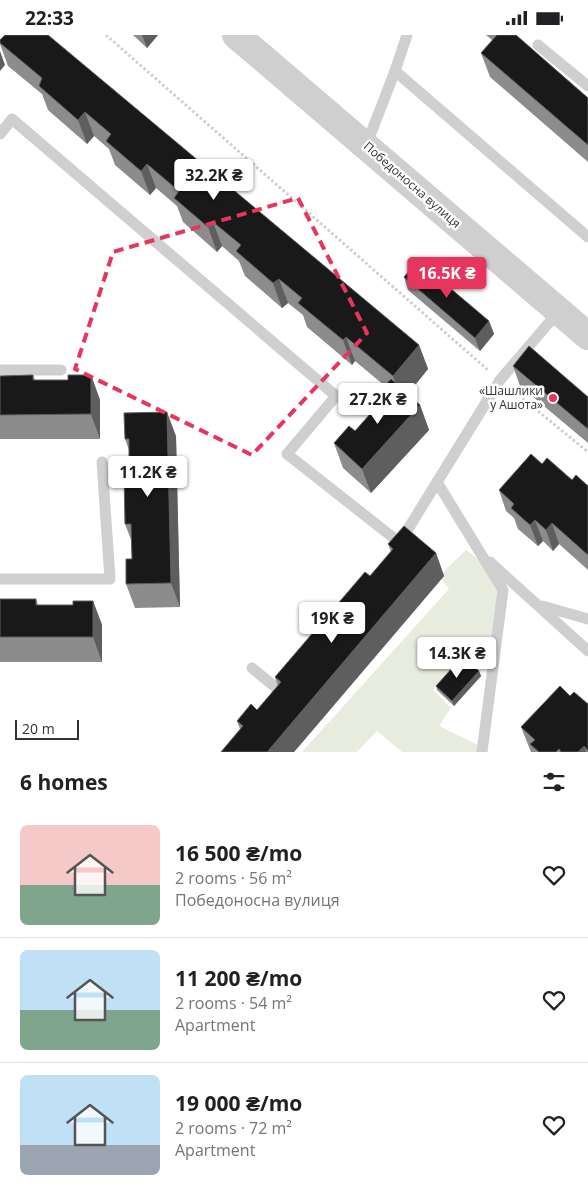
<!DOCTYPE html>
<meta charset="utf-8">
<style>
:root{--surface:#fff;--page:#f6f6f6;--text:#202124;--muted:#757577;--line:#e0e0e0;--accent:#e8355c}
body{margin:0;font-family:"Open Sans",sans-serif;background:var(--page);color:var(--text);height:100vh;display:flex;flex-direction:column;font-size:19px;white-space:nowrap}
*{box-sizing:border-box;margin:0}
p{font-size:16px;color:var(--muted)}
.icon{flex:none;width:28px;height:28px;fill:none;stroke:currentColor;stroke-width:2;stroke-linecap:round;stroke-linejoin:round}
.map{position:relative;height:717px;overflow:hidden}
.sheet{display:flex;flex-direction:column;background:var(--surface);flex:1}
.sheet>*{flex:none}
.scale{position:absolute;left:15px;bottom:12px;width:64px;box-sizing:border-box;padding-left:5px;border:2px solid #323232;border-top:0;font-size:14px;line-height:18px;white-space:nowrap;color:#323232;-webkit-text-stroke:4px #fff;paint-order:stroke}
.price{position:absolute;translate:-50% -42px;padding:0 11px;border-radius:5px;background:#fff;color:#222;font-size:16px;line-height:32px;filter:drop-shadow(0 1px 2px #0008)}
.price::after{content:'';position:absolute;left:50%;top:30px;width:15px;height:11px;margin-left:-8px;background:inherit;clip-path:polygon(0 0,100% 0,50% 100%)}
.price.current{background:var(--accent);color:#fff}
ul{padding:0;list-style:none}
li{display:flex;align-items:center;gap:15px;height:125px;padding:0 20px}
li+li{border-top:1px solid var(--line)}
li span{display:grid;place-items:center;flex:none;width:140px;height:100px;border-radius:8px;color:#555}
li>.icon{margin-inline-start:auto}
span .icon{width:60px;height:60px;fill:#fffc;stroke-width:1}
li b{font-size:21px}
h2{display:flex;justify-content:space-between;align-items:center;height:60px;padding:0 20px;font-size:21px}
.status{display:flex;justify-content:space-between;align-items:center;height:35px;padding:0 25px;background:var(--surface);direction:ltr}
.status svg{height:14px;fill:currentColor}
.map>svg:first-child{display:block}
.green{fill:#e7ecde}
.lines{fill:none;stroke-linecap:round;stroke-linejoin:round}
.path{stroke:#cfcfcf;stroke-width:3;stroke-dasharray:2.5 2.5;stroke-linecap:butt}
.service{stroke:#cfcfcf;stroke-width:11}
.tertiary{stroke:#cfcfcf;stroke-width:28}
.wall{fill:#8c8c8c}
.shaded-wall{fill:#5e5e5e}
.building{fill:#191919;stroke:#5e5e5e}
.marked{fill:none;stroke:#e8355c;stroke-width:4;stroke-dasharray:10 6;stroke-linejoin:round}
.poi-dot{fill:#e8355c;stroke:#fff;stroke-width:2}
.labels{text-anchor:middle;stroke-width:5;stroke-linejoin:round;paint-order:stroke}
.street-label{font-size:12px;fill:#323232;stroke:#fff}
.poi-label{font-size:12px;fill:#323232;stroke:#fff;text-anchor:end}
</style>
<div class="status"><b>22:33</b><svg viewBox="0 0 49 12"><path d="M0 12V9h3v3zM5 12V6h3v6zM10 12V3h3v9zM15 12V0h3v12zM26 1h20v11H26zM47 4h2v5h-2z"/></svg></div>
<div class="map">
<svg width="588" height="717" viewBox="0 0 588 717">
<rect width="100%" height="100%" fill="#fff"/>
<!-- green -->
<path class="green" d="M466 515 481 526 500 555 491 615 466 617 433 655 451 673 439 691 478 710V717H402L377 696 357 717H302L449 554 439 541Z"/>
<g class="lines">
<!-- path -->
<g class="path">
<path d="M106 0 489 336"/>
<path d="M511 354 588 417"/>
</g>
<!-- service -->
<g class="service">
<path d="M538 10 588 51"/>
<path d="M395 36 588 202"/>
<path d="M0 99 12 84 336 361 287 419 400 508"/>
<path d="M366 111 395 36 407 0"/>
<path d="M0 335H61"/>
<path d="M437 447 503 555 482 717"/>
<path d="M400 507 500 345 559 276"/>
<path d="M490 527 588 616"/>
<path d="M0 544H110L102 427"/>
<path d="M542 571 588 584"/>
<path d="M252 633 279 655 286 647"/>
</g>
<!-- tertiary -->
<path class="tertiary" d="M236 0 588 301"/>
</g>
<!-- wall -->
<g class="wall">
<path d="M133 0H158L147 13Z"/>
<path d="M486 0H516L588 63V127L490 42 481 18 492 5Z"/>
<path d="M0 5 419 310 428 334 408 359 420 370 429 395 371 458 343 433 334 408 355 396 376 373 373 364 385 351 355 326 352 330 307 292 303 280 288 268 282 273 245 241 239 226 222 211 217 217 183 187 177 171 156 153 150 160 115 130 109 114 94 101 87 109 48 75 42 59 8 31 0 9Z"/>
<path d="M404 242 489 286 494 299 480 316 408 255Z"/>
<path d="M513 331 588 362V408L520 351Z"/>
<path d="M33 340 35 345H68L91 340 100 365V404H0V341Z"/>
<path d="M176 401 180 572 135 573 126 549 132 524V507L125 489 129 440V415L125 404Z"/>
<path d="M542 429 572 445 588 451V535L559 509 553 516 543 506 538 511 518 494 514 483 506 476 499 455Z"/>
<path d="M388 509 436 518 444 541 294 717H221L240 694 237 686 257 675 278 651 275 642 370 541 391 517Z"/>
<path d="M0 564H36L38 570H73L93 566 102 590V627H0Z"/>
<path d="M479 636 481 641 454 671 437 655 436 651Z"/>
<path d="M570 661 588 669V717H531L521 692Z"/>
</g>
<!-- shaded-wall -->
<g class="shaded-wall">
<path d="M142 0H158L147 13Z"/>
<path d="M0 16 5 30 0 36Z"/>
<path d="M85 77 94 101 87 109 78 85Z"/>
<path d="M147 129 156 153 150 160 141 136Z"/>
<path d="M213 187 222 211 217 217 208 192Z"/>
<path d="M279 244 288 268 282 273 273 248Z"/>
<path d="M489 286 494 299 480 316 475 303Z"/>
<path d="M346 302 355 326 352 330 343 305Z"/>
<path d="M419 310 428 334 402 366 393 341Z"/>
<path d="M91 340 100 365V404L91 379Z"/>
<path d="M420 370 429 395 371 458 362 434Z"/>
<path d="M167 377 176 401 180 572 171 548Z"/>
<path d="M535 485 543 506 538 511 530 490Z"/>
<path d="M552 488 559 509 553 516 546 495Z"/>
<path d="M436 518 444 541 294 717H268V716Z"/>
<path d="M93 566 102 590V627L93 602Z"/>
<path d="M479 636 481 641 454 671 452 666Z"/>
<path d="M584 711 586 717H578Z"/>
</g>
<!-- building -->
<g class="building">
<path d="M5 0H48L419 310 393 341 346 302 343 305 298 268 302 263 279 244 273 248 236 216 241 210 213 187 208 192 174 163 179 156 147 129 141 136 106 106 111 99 85 77 78 85 39 51 42 43 0 8V5Z"/>
<path d="M497 0H516L588 63V110L481 18Z"/>
<path d="M418 226 489 286 475 303 404 242Z"/>
<path d="M529 311 588 362V394L513 331Z"/>
<path d="M33 340V345H68V340H91V379L0 380V341Z"/>
<path d="M391 344 420 370 362 434 334 408 349 391 355 396 379 369 373 364Z"/>
<path d="M167 377 171 548 126 549V524H132L131 489H125L124 440H129V404H125L124 378Z"/>
<path d="M531 419 542 429 547 423 572 445 576 440 588 451V520L552 488 546 495 535 485 530 490 511 473 514 469 499 455Z"/>
<path d="M404 491 436 518 268 716 269 717H221L243 691 237 686 251 669 257 675 281 647 275 642 365 537 370 541 393 514 388 509Z"/>
<path d="M0 564H36V570H73V566H93V602H0Z"/>
<path d="M462 622 479 636 452 666 436 651Z"/>
<path d="M560 651 570 661 574 657 588 669V716L584 711 578 717H561L559 714 556 717H539L530 709 535 705 521 692Z"/>
</g>
<!-- marked area -->
<path class="marked" d="M298 163 367 298 252 420 75 334 113 217Z"/>
<!-- markers -->
<circle class="poi-dot" cx="553" cy="363" r="5"/>
<g class="labels">
<!-- street labels -->
<g class="street-label">
<text transform="translate(412 150) rotate(41)" y="4">Победоносна вулиця</text>
</g>
<!-- poi labels -->
<g class="poi-label">
<text x="543" y="360">«Шашлики<tspan x="543" dy="14">у Ашота»</tspan></text>
</g>
</g>
</svg>
<div class="scale">20 m</div>
<b class="price" style="left:214px;top:166px">32.2K ₴</b>
<b class="price current" style="left:447px;top:264px">16.5K ₴</b>
<b class="price" style="left:378px;top:390px">27.2K ₴</b>
<b class="price" style="left:148px;top:463px">11.2K ₴</b>
<b class="price" style="left:332px;top:609px">19K ₴</b>
<b class="price" style="left:457px;top:644px">14.3K ₴</b>
</div>
<section class="sheet">
<h2>6 homes<svg class="icon" aria-label="filters" viewBox="0 0 24 24"><path d="M4 7h16M4 17h16"/><circle cx="9" cy="7" r="2"/><circle cx="15" cy="17" r="2"/></svg></h2>
<ul>
<li><span style="background:linear-gradient(#f6c9c9 60%,#7fa58c 0)"><svg class="icon" aria-label="home" viewBox="0 0 24 24"><path d="M3 11l9-7 9 7M6 9v11h12V9"/></svg></span><div><b>16 500 ₴/mo</b><p>2 rooms · 56 m²</p><p>Победоносна вулиця</p></div><svg class="icon" aria-label="heart" viewBox="0 0 24 24"><path d="M12 20l-8-8c-3-5 5-10 8-4 3-6 11-1 8 4z"/></svg></li>
<li><span style="background:linear-gradient(#bfe0f5 60%,#7fa58c 0)"><svg class="icon" aria-label="home" viewBox="0 0 24 24"><path d="M3 11l9-7 9 7M6 9v11h12V9"/></svg></span><div><b>11 200 ₴/mo</b><p>2 rooms · 54 m²</p><p>Apartment</p></div><svg class="icon" aria-label="heart" viewBox="0 0 24 24"><path d="M12 20l-8-8c-3-5 5-10 8-4 3-6 11-1 8 4z"/></svg></li>
<li><span style="background:linear-gradient(#bfe0f5 70%,#9aa5b1 0)"><svg class="icon" aria-label="home" viewBox="0 0 24 24"><path d="M3 11l9-7 9 7M6 9v11h12V9"/></svg></span><div><b>19 000 ₴/mo</b><p>2 rooms · 72 m²</p><p>Apartment</p></div><svg class="icon" aria-label="heart" viewBox="0 0 24 24"><path d="M12 20l-8-8c-3-5 5-10 8-4 3-6 11-1 8 4z"/></svg></li>
</ul>
</section>
